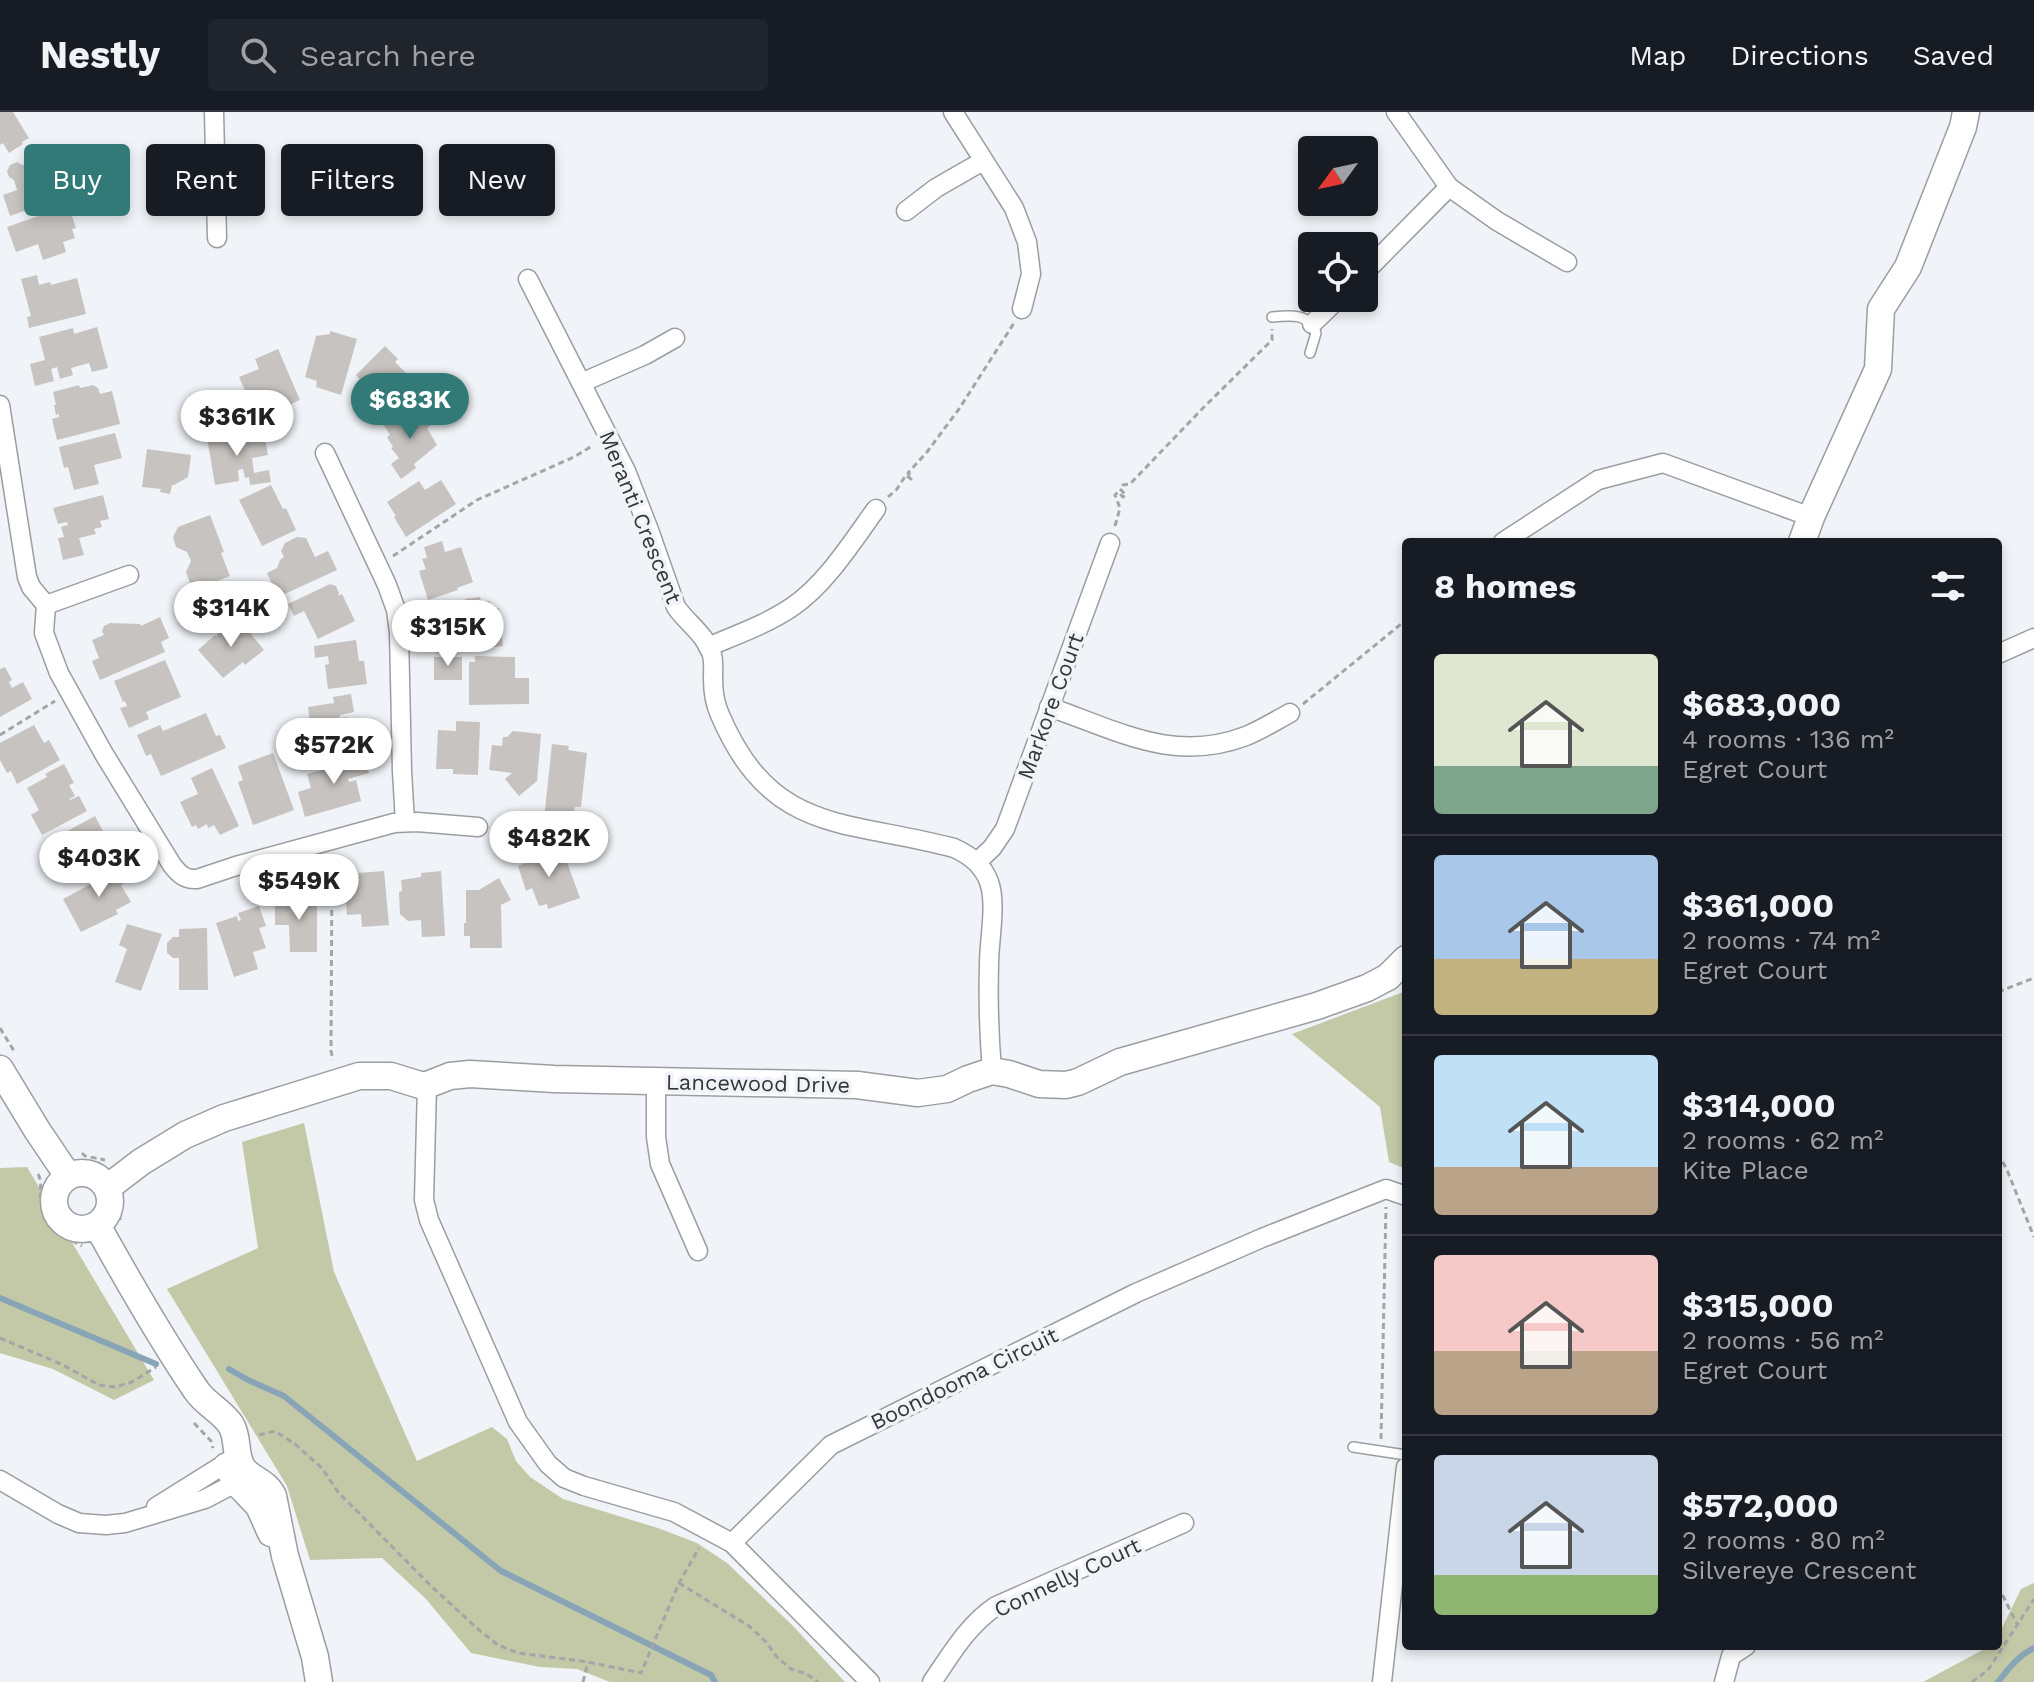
<!DOCTYPE html>
<meta charset="utf-8">
<style>
:root{--surface:#171b24;--page:#20242c;--text:#f1f3f6;--muted:#9ea1a6;--line:#363941;--accent:#327a77}
body{margin:0;font-family:"Work Sans",sans-serif;background:var(--page);color:var(--text);height:100vh;display:flex;flex-direction:column;font-size:30px;white-space:nowrap}
*{box-sizing:border-box;margin:0}
p{font-size:26px;color:var(--muted)}
.icon{flex:none;width:44px;height:44px;fill:none;stroke:currentColor;stroke-width:2;stroke-linecap:round;stroke-linejoin:round}
.map{position:relative;flex:1;overflow:hidden}
.drawer{position:absolute;left:1402px;top:426px;width:600px;height:1112px;display:flex;flex-direction:column;background:var(--surface);border-radius:8px;box-shadow:0 4px 12px #0003}
.drawer>*{flex:none}
.banner{position:absolute;left:24px;top:32px;width:760px;height:72px;display:flex;gap:16px}
.needle{width:52px;rotate:237deg}
.buttons{position:absolute;left:1298px;top:24px;display:grid;gap:16px}
.buttons a{display:grid;place-items:center;width:80px;height:80px;border-radius:8px;background:var(--surface);box-shadow:0 4px 12px #0003;font-size:40px}
.price{position:absolute;translate:-50% -68px;padding:0 18px;border-radius:28px;background:#fff;color:#222;font-size:26px;line-height:52px;filter:drop-shadow(0 2px 4px #0008)}
.price::after{content:'';position:absolute;left:50%;top:48px;width:24px;height:18px;margin-left:-12px;background:inherit;clip-path:polygon(0 0,100% 0,50% 100%)}
.price.selected{background:var(--accent);color:#fff}
ul{padding:0;list-style:none}
li{display:flex;align-items:center;gap:24px;height:200px;padding:0 32px}
li+li{border-top:2px solid var(--line)}
li span{display:grid;place-items:center;flex:none;width:224px;height:160px;border-radius:8px;color:#555}
li>.icon{margin-inline-start:auto}
span .icon{width:96px;height:96px;fill:#fffc;stroke-width:1}
li b{font-size:34px}
h2{display:flex;justify-content:space-between;align-items:center;height:96px;padding:0 32px;font-size:34px}
.chip{padding:0 28px;border-radius:8px;background:var(--surface);box-shadow:0 4px 12px #0003;font-size:28px;line-height:72px}
.chip.selected{background:var(--accent);color:#fff}
header{display:flex;align-items:center;gap:48px;box-sizing:border-box;height:112px;padding:0 40px;background:var(--surface);border-bottom:2px solid var(--line)}
header strong{font-size:38px}
nav{display:flex;gap:44px;margin-inline-start:auto;font-size:28px}
.search{width:560px;height:72px;background:var(--page);display:flex;align-items:center;gap:20px;box-sizing:border-box;padding:0 28px;border-radius:8px;color:var(--muted);font-size:30px}
.map>svg:first-child{display:block}
.green{fill:#c3c8a7}
.lines{fill:none;stroke-linecap:round;stroke-linejoin:round}
.stream{stroke:#88a5b8;stroke-width:6}
.building{fill:#c7c3c0}
.lane-casing{stroke:#9b9da1;stroke-width:12}
.street-casing{stroke:#9b9da1;stroke-width:21}
.secondary-casing{stroke:#9b9da1;stroke-width:29}
.path{stroke:#a3a5a8;stroke-width:3;stroke-dasharray:6 4;stroke-linecap:butt}
.lane{stroke:#fff;stroke-width:9}
.street{stroke:#fff;stroke-width:18}
.secondary{stroke:#fff;stroke-width:26}
.labels{text-anchor:middle;stroke-width:7;stroke-linejoin:round;paint-order:stroke}
.street-label{font-size:22px;fill:#353637;stroke:#f0f3f7}
</style>
<header>
<strong>Nestly</strong>
<div class="search"><svg class="icon" aria-label="search" viewBox="0 0 24 24"><circle cx="10" cy="10" r="6"/><path d="M15 15l6 6"/></svg>Search here</div>
<nav><a>Map</a><a>Directions</a><a>Saved</a></nav>
</header>
<div class="map">
<svg width="2034" height="1570" viewBox="0 0 2034 1570">
<rect width="100%" height="100%" fill="#f0f3f7"/>
<!-- green -->
<g class="green">
<path d="M1406 879V1057L1389 1050 1380 995 1292 922Z"/>
<path d="M304 1011 334 1160 417 1349 492 1315 507 1327 516 1349 530 1365 563 1387 658 1416 697 1431 727 1451 793 1514 845 1570H610L577 1557 540 1555 471 1541 426 1487 382 1446 310 1448 287 1374 167 1177 258 1136 242 1030Z"/>
<path d="M27 1055 154 1268 114 1288 53 1257 0 1241V1056Z"/>
<path d="M2034 1471V1570H1923L1990 1534H1998V1524L2021 1477Z"/>
</g>
<g class="lines">
<!-- stream -->
<g class="stream">
<path d="M0 1186 156 1252"/>
<path d="M229 1257 248 1268 284 1284 501 1459 711 1563 715 1570"/>
<path d="M1998 1570C2009 1556 2018 1544 2034 1536"/>
</g>
</g>
<!-- building -->
<g class="building">
<path d="M0 0H13L29 26 22 30 23 32 9 41 3 31 0 33Z"/>
<path d="M44 45 51 63 64 58 72 82 10 104 3 83 17 78 14 68 9 65 7 59 10 53 17 50 22 53Z"/>
<path d="M67 89 76 116 72 117 75 126 63 130 66 140 43 148 38 132 16 140 7 115 55 98 53 94Z"/>
<path d="M37 163 39 173 50 170 51 173 77 166 86 202 29 216 27 205 31 204 21 167Z"/>
<path d="M97 215 108 256 92 260 89 251 71 256 73 263 60 267 57 255 51 257 54 269 35 274 30 252 45 248 39 225 73 216 74 222Z"/>
<path d="M330 219 357 227 341 283 316 275 317 269 305 265 316 224 330 222Z"/>
<path d="M385 234 398 247 395 250 407 262 391 279 395 282 382 295 362 275 365 273 356 263Z"/>
<path d="M278 237 300 288 257 307 253 298 245 301 238 284 246 281 239 265 259 257 255 247Z"/>
<path d="M79 273 80 276 93 273 98 276 100 282 112 279 120 312 57 328 52 307 59 305V302L56 303 54 293H56L53 280Z"/>
<path d="M423 299 432 312 427 316 437 333 414 352 416 356 401 367 391 352 399 346 391 336 393 335 387 325 390 323 383 312 391 307H397L407 300 409 303Z"/>
<path d="M115 321 122 346 94 353 99 372 74 378 68 355 64 356 59 335Z"/>
<path d="M232 321 234 332 245 330 244 324 264 321 268 343 252 346 254 361 269 358 271 370 250 373 249 365 245 366 243 357 238 358 239 369 215 373 207 325Z"/>
<path d="M147 337 191 343 188 365 174 373H172L170 382 160 380 161 377 142 375Z"/>
<path d="M441 368 456 392 406 425 394 405 396 404 387 390 419 369 425 378Z"/>
<path d="M271 373 283 397 286 396 296 418 262 434 239 388Z"/>
<path d="M103 383 109 407 100 409 102 415 94 417 96 422 79 426 84 443 63 448 58 426 64 425 61 415 68 413 67 410 58 412 53 396Z"/>
<path d="M210 403 224 440 221 441 230 464 200 476 190 471 186 460 191 449 187 440 176 435 173 425 178 415Z"/>
<path d="M297 425 306 426 315 445 328 439 337 458 278 485 267 461 277 456 280 448 284 445 281 439 285 431Z"/>
<path d="M442 429 445 440 461 435 473 470 457 476 458 478 428 488 419 459 426 457 422 447 427 446 424 435Z"/>
<path d="M330 472 336 474 339 481 338 484 342 482 355 509 318 527 304 499 294 504 288 492Z"/>
<path d="M480 485 481 490 490 489 491 497 499 496 503 534 436 541 433 517 458 514V509L451 510 449 492 465 491V487Z"/>
<path d="M160 505 169 526 161 530 165 540 100 568 92 549 99 546 92 528 104 523 102 519 104 514 110 511 140 512 141 514Z"/>
<path d="M238 506 264 538 245 553 243 550 223 566 198 538 215 523 217 525V522L223 518 225 520 227 518 226 516Z"/>
<path d="M356 528 359 549H364L367 572 328 577 325 553 329 552 328 544 315 546 314 534Z"/>
<path d="M475 544 515 545V566H529V592L469 593V550H475Z"/>
<rect x="434" y="545" width="28" height="23"/>
<path d="M165 548 181 585 146 600 149 607 129 616 120 596 127 594 125 589 123 590 114 569Z"/>
<path d="M5 555 12 568 9 570 12 576 23 570 32 587 0 605V557Z"/>
<path d="M351 582 354 600 340 603V606L347 605 349 616 361 614 363 633 294 642 290 616 310 613 308 595 334 591 333 585Z"/>
<path d="M206 601 216 624 220 623 226 636 161 664 151 642 146 644 137 623 160 613 163 619Z"/>
<path d="M456 609 480 610 478 663 453 662V657H436L438 618 456 619Z"/>
<path d="M34 613 44 631 49 628 60 648 17 672 11 659 7 661 0 648V631Z"/>
<path d="M513 619 541 622 537 669 519 684 505 667 512 661 489 658 492 633 502 634 503 625H507Z"/>
<path d="M552 632 569 634 568 638 587 641 581 695H575L571 717 564 716 562 730 539 727 541 706 544 707Z"/>
<path d="M273 641 294 698 253 713 238 670 243 668 238 654Z"/>
<path d="M363 641 369 661 348 667 349 670 356 668 361 689 305 705 298 680 311 676 307 662 329 656 327 651Z"/>
<path d="M64 652 74 671 69 673 75 684 69 687 70 688 79 684 87 699 42 723 31 703 39 698 27 676 47 665 45 662Z"/>
<path d="M212 656 239 714 220 723 214 713 208 716 207 712 198 717 196 713 192 715 180 690 198 682 191 666Z"/>
<path d="M95 704 105 723 97 727 98 729 104 726 106 731 112 727 120 742 70 770 57 748 72 739 62 722Z"/>
<path d="M534 736 551 738 556 744 564 742 580 786 548 797 547 792 539 794 532 776 526 779 518 754 537 747Z"/>
<path d="M120 752 129 768 121 773 131 790 116 798 118 802 81 820 63 787 104 765 102 762Z"/>
<path d="M384 759 389 813 362 815 361 802 347 803 344 765 359 764 358 761Z"/>
<path d="M441 759 445 824 422 825 421 808 408 809 400 802 399 780 402 779 401 768 421 765V761Z"/>
<path d="M499 766 511 788 501 793 502 836H470V824H464V811H466V778H479Z"/>
<path d="M290 785H317V840H290L289 813H275V788H290Z"/>
<path d="M259 794 266 814 259 816 266 836 253 840 258 857 234 865 216 811 237 804 238 809 241 808 238 801Z"/>
<path d="M127 812 162 822 141 879 115 870 127 837 119 833Z"/>
<path d="M207 816 208 878H179V846H173L167 841V831L173 825H179V817Z"/>
</g>
<g class="lines">
<!-- lane casing -->
<g class="lane-casing">
<g id="lane">
<path d="M1272 205C1291 203 1309 201 1316 221L1310 241"/>
<path d="M1353 1335 1406 1343"/>
</g>
</g>
<!-- street casing -->
<g class="street-casing">
<g id="street">
<path d="M214 0 217 126"/>
<path d="M953 0 1014 96 1027 130 1031 162 1022 197"/>
<path d="M1396 0 1449 75 1497 109 1567 150"/>
<path d="M906 99 936 76 983 49"/>
<path d="M1364 161 1449 75"/>
<path d="M528 167 626 359 649 418 676 495C688 512 706 523 712 543 714 551 713 559 713 567 713 579 715 592 720 603 772 724 846 707 954 736 970 743 983 753 989 770 997 792 989 828 989 852 988 888 989 923 992 959"/>
<path d="M1312 212 1339 186"/>
<path d="M581 271 645 243 675 226"/>
<path d="M0 293 27 465 31 475 46 493 44 521 59 561 104 642 172 753C179 762 185 768 197 767L236 754 394 711 417 710 478 715"/>
<path d="M325 341 387 473 396 498 399 520 402 659 405 710"/>
<path d="M1503 430 1598 368 1663 351 1811 405"/>
<path d="M46 493 129 463"/>
<path d="M708 535C736 523 767 512 792 495 826 472 852 430 876 397"/>
<path d="M1998 542 2034 526"/>
<path d="M1049 595C1117 618 1173 652 1246 624 1261 618 1275 609 1290 601"/>
<path d="M977 750 992 736 1005 717 1110 431"/>
<path d="M656 969V1025L660 1052 698 1139"/>
<path d="M427 973 424 1088 429 1108 518 1310 548 1352 564 1366 584 1374 674 1400 732 1431 870 1570"/>
<path d="M0 1368 58 1402 79 1411 106 1413 125 1411 205 1387 245 1366"/>
<path d="M156 1395 236 1345"/>
<path d="M732 1431 831 1333 1136 1181 1262 1126 1386 1077 1406 1084"/>
<path d="M932 1570C952 1541 967 1514 996 1494L1184 1411"/>
<path d="M1382 1570 1406 1355"/>
<path d="M1724 1570 1731 1544 1746 1534"/>
</g>
</g>
<!-- secondary casing -->
<g class="secondary-casing">
<g id="secondary">
<path d="M1802 430 1811 405 1878 257 1881 197 1908 155 1963 15 1966 0"/>
<path d="M0 957 37 1018 68 1064"/>
<circle cx="82" cy="1089" r="28"/>
<path d="M107 1076 141 1050 185 1023 224 1006 359 964H391L420 973H427L450 964 470 962 554 967 857 973 918 981 947 977 968 967 992 959 1009 962 1039 972 1066 973 1078 970 1120 950 1317 894 1367 876 1388 865 1406 847"/>
<path d="M97 1113C128 1169 160 1225 196 1278 205 1292 222 1299 231 1313 239 1326 234 1342 242 1355 250 1368 265 1368 273 1384L285 1444 315 1545 319 1570"/>
<path d="M227 1354 237 1371 259 1394 271 1421"/>
</g>
</g>
<!-- path -->
<g class="path">
<path d="M888 385 897 377 906 363 911 367 912 365 908 361 927 340 959 297 1014 211"/>
<path d="M1115 414 1120 396 1115 383 1118 380 1123 385 1126 383 1120 377 1123 373 1130 372 1204 295 1272 228V217"/>
<path d="M393 444 477 388 574 345 592 334"/>
<path d="M1303 592 1406 508"/>
<path d="M0 623 55 589"/>
<path d="M332 748 331 939 333 948"/>
<path d="M1998 880 2034 866"/>
<path d="M0 916 14 939"/>
<path d="M82 1041 85 1044 105 1048"/>
<path d="M1998 1041 2007 1058 2034 1125"/>
<path d="M38 1062C43 1071 39 1078 41 1087 45 1116 59 1122 82 1134"/>
<path d="M120 1108V1101L123 1093"/>
<path d="M0 1226 61 1252 99 1273 115 1275 132 1270 156 1255"/>
<path d="M194 1311 211 1329 213 1336"/>
<path d="M259 1323 275 1319 295 1332 322 1356 338 1380 431 1474 479 1518 498 1533 518 1541 588 1550 641 1561 679 1471 699 1436"/>
<path d="M1381 1327 1386 1095"/>
<path d="M679 1471 749 1514 766 1530 777 1545 791 1557 807 1562 818 1570"/>
<path d="M1998 1474 2017 1512"/>
<path d="M583 1570 588 1550"/>
<path d="M1972 1570 1988 1558 2034 1487"/>
</g>
<!-- lane -->
<use href="#lane" class="lane"/>
<!-- street -->
<use href="#street" class="street"/>
<!-- secondary -->
<use href="#secondary" class="secondary"/>
</g>
<g class="labels">
<!-- street labels -->
<g class="street-label">
<text transform="translate(641 405) rotate(68)" y="8">Meranti Crescent</text>
<text transform="translate(1050 594) rotate(-70)" y="8">Markore Court</text>
<text transform="translate(758 971) rotate(1)" y="8">Lancewood Drive</text>
<text transform="translate(964 1266) rotate(-26)" y="8">Boondooma Circuit</text>
<text transform="translate(1067 1465) rotate(-25)" y="8">Connelly Court</text>
</g>
</g>
</svg>
<div class="buttons">
<a><svg class="needle" viewBox="-14 -14 28 28"><path d="M0-13l5 13h-10z" fill="#e53935"/><path d="M0 13l5-13h-10z" fill="#9ea1a6"/></svg></a>
<a><svg class="icon" aria-label="locate" viewBox="0 0 24 24"><circle cx="12" cy="12" r="6"/><path d="M12 2v4M12 18v4M2 12h4M18 12h4"/></svg></a>
</div>
<b class="price selected" style="left:410px;top:329px">$683K</b>
<b class="price" style="left:237px;top:346px">$361K</b>
<b class="price" style="left:231px;top:537px">$314K</b>
<b class="price" style="left:448px;top:556px">$315K</b>
<b class="price" style="left:334px;top:674px">$572K</b>
<b class="price" style="left:549px;top:767px">$482K</b>
<b class="price" style="left:99px;top:787px">$403K</b>
<b class="price" style="left:299px;top:810px">$549K</b>
<div class="banner">
<a class="chip selected">Buy</a>
<a class="chip">Rent</a>
<a class="chip">Filters</a>
<a class="chip">New</a>
</div>
<section class="drawer">
<h2>8 homes<svg class="icon" aria-label="filters" viewBox="0 0 24 24"><path d="M4 7h16M4 17h16"/><circle cx="9" cy="7" r="2"/><circle cx="15" cy="17" r="2"/></svg></h2>
<ul>
<li><span style="background:linear-gradient(#dfe7d0 70%,#7fa58c 0)"><svg class="icon" aria-label="home" viewBox="0 0 24 24"><path d="M3 11l9-7 9 7M6 9v11h12V9"/></svg></span><div><b>$683,000</b><p>4 rooms · 136 m²</p><p>Egret Court</p></div></li>
<li><span style="background:linear-gradient(#a9c7e8 65%,#c2b280 0)"><svg class="icon" aria-label="home" viewBox="0 0 24 24"><path d="M3 11l9-7 9 7M6 9v11h12V9"/></svg></span><div><b>$361,000</b><p>2 rooms · 74 m²</p><p>Egret Court</p></div></li>
<li><span style="background:linear-gradient(#bfe0f5 70%,#b9a48a 0)"><svg class="icon" aria-label="home" viewBox="0 0 24 24"><path d="M3 11l9-7 9 7M6 9v11h12V9"/></svg></span><div><b>$314,000</b><p>2 rooms · 62 m²</p><p>Kite Place</p></div></li>
<li><span style="background:linear-gradient(#f6c9c9 60%,#b9a48a 0)"><svg class="icon" aria-label="home" viewBox="0 0 24 24"><path d="M3 11l9-7 9 7M6 9v11h12V9"/></svg></span><div><b>$315,000</b><p>2 rooms · 56 m²</p><p>Egret Court</p></div></li>
<li><span style="background:linear-gradient(#c9d6e8 75%,#8fb573 0)"><svg class="icon" aria-label="home" viewBox="0 0 24 24"><path d="M3 11l9-7 9 7M6 9v11h12V9"/></svg></span><div><b>$572,000</b><p>2 rooms · 80 m²</p><p>Silvereye Crescent</p></div></li>
</ul>
</section>
</div>
